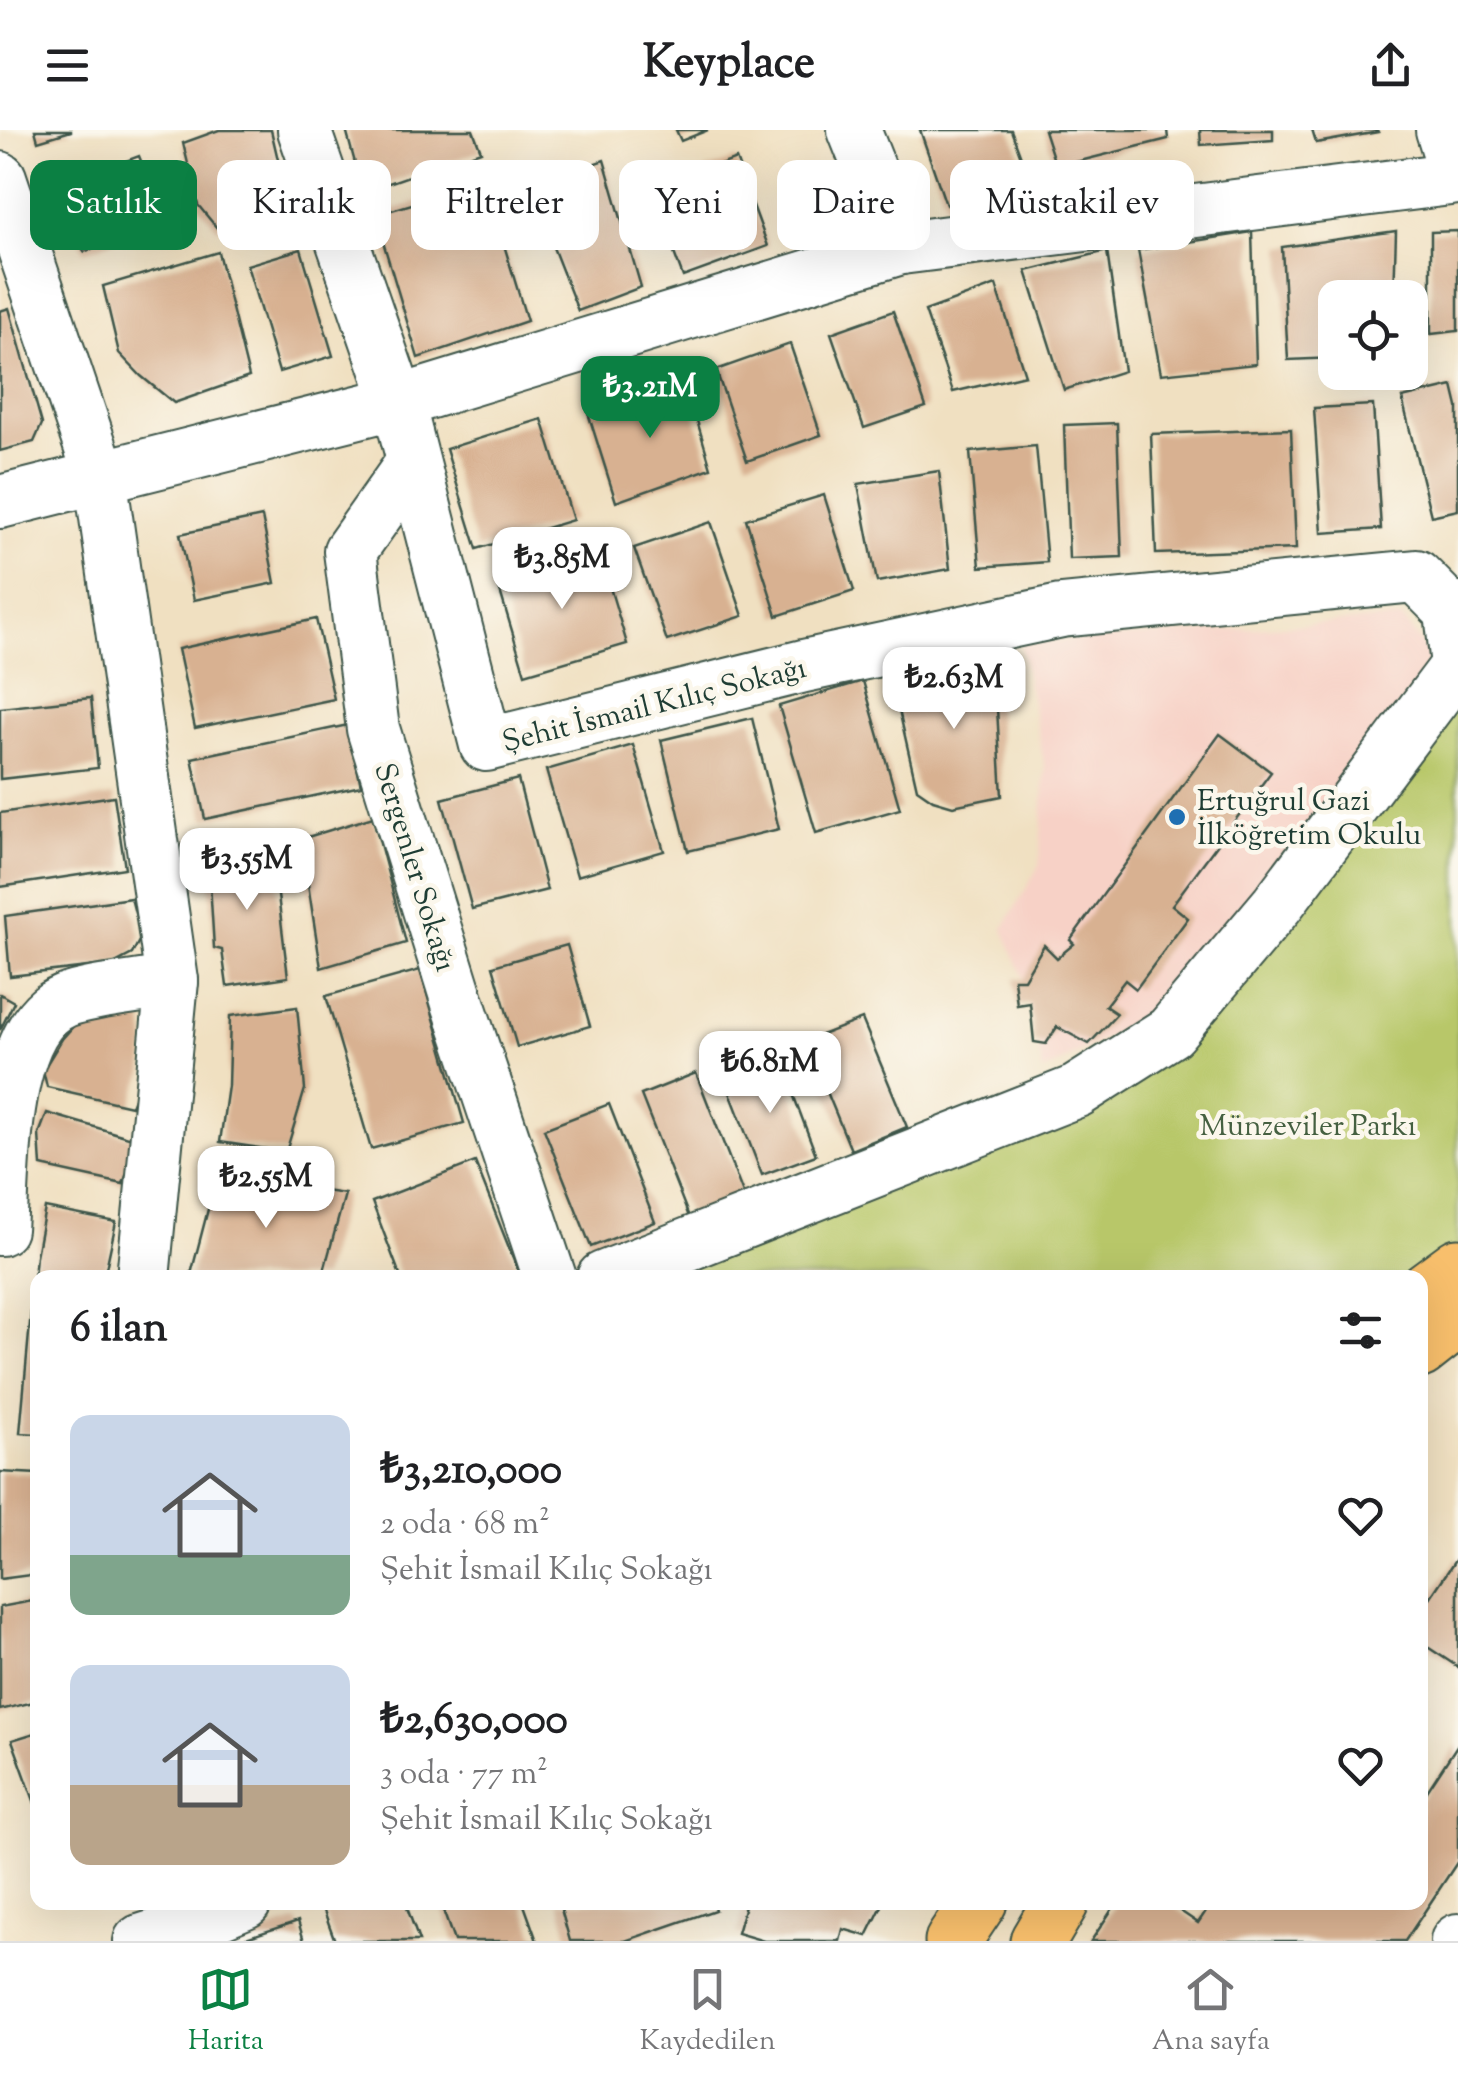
<!DOCTYPE html>
<html lang="tr">
<meta charset="utf-8">
<style>
:root{--surface:#fff;--page:#f6f6f6;--text:#202124;--muted:#757577;--line:#e0e0e0;--accent:#0b8043}
body{margin:0;font-family:"Sorts Mill Goudy",serif;background:var(--page);color:var(--text);height:100vh;display:flex;flex-direction:column;font-size:38px;white-space:nowrap}
*{box-sizing:border-box;margin:0}
p{font-size:32px;color:var(--muted)}
.icon{flex:none;width:55px;height:55px;fill:none;stroke:currentColor;stroke-width:2;stroke-linecap:round;stroke-linejoin:round}
.map{position:relative;flex:1;overflow:hidden}
.drawer{position:absolute;left:30px;top:1140px;width:1398px;height:640px;display:flex;flex-direction:column;background:var(--surface);border-radius:20px;box-shadow:0 10px 40px #0002}
.drawer>*{flex:none}
.hud{position:absolute;left:30px;top:30px;width:1400px;height:90px;display:flex;gap:20px}
.fabs{position:absolute;left:1318px;top:150px;display:grid;gap:20px}
.fabs a{display:grid;place-items:center;width:110px;height:110px;border-radius:20px;background:var(--surface);box-shadow:0 10px 40px #0002;font-size:50px}
.price{position:absolute;translate:-50% -85px;padding:0 22px;border-radius:20px;background:#fff;color:#222;font-size:32px;line-height:65px;filter:drop-shadow(0 2px 5px #0008)}
.price::after{content:'';position:absolute;left:50%;top:60px;width:30px;height:22px;margin-left:-15px;background:inherit;clip-path:polygon(0 0,100% 0,50% 100%)}
.price.active{background:var(--accent);color:#fff}
ul{padding:0;list-style:none}
li{display:flex;align-items:center;gap:30px;height:250px;padding:0 40px}
li span{display:grid;place-items:center;flex:none;width:280px;height:200px;border-radius:20px;color:#555}
li>.icon{margin-inline-start:auto}
span .icon{width:120px;height:120px;fill:#fffc;stroke-width:1}
li b{font-size:42px}
h2{display:flex;justify-content:space-between;align-items:center;height:120px;padding:0 40px;font-size:42px}
.tag{padding:0 35px;border-radius:20px;background:var(--surface);box-shadow:0 10px 40px #0002;font-size:35px;line-height:90px}
.tag.active{background:var(--accent);color:#fff}
header{display:flex;justify-content:space-between;align-items:center;height:130px;padding:0 40px;background:var(--surface);font-size:45px;font-weight:700}
.menu{display:flex;justify-content:space-around;align-items:center;height:140px;border-top:2px solid var(--line);background:var(--surface);font-size:28px;color:var(--muted)}
.menu a{display:grid;justify-items:center;gap:5px}
.menu .active{color:var(--accent)}
.map>svg:first-child{display:block}
.built{fill:#f7d1c6}
.green{fill:#b8c769;stroke:#6c824e;stroke-width:2.5}
.building{fill:#d8b191}
.lines{fill:none;stroke-linecap:round;stroke-linejoin:round}
.minor-casing{stroke:#3e5549;stroke-width:56}
.major-casing{stroke:#3e5549;stroke-width:59}
.minor{stroke:#fff;stroke-width:52}
.major{stroke:#f8bf6c;stroke-width:55}
.poi-dot{fill:#1f6fb2;stroke:#fbf7ec;stroke-width:4}
.labels{text-anchor:middle;stroke-width:9;stroke-linejoin:round;paint-order:stroke}
.street-label{font-size:30px;fill:#1f3d34;stroke:#fbf7ec}
.poi-label{font-size:30px;fill:#1f3d34;stroke:#fbf7ec;text-anchor:start}
.park-label{font-size:30px;fill:#456041;stroke:#fbf7ec}
</style>
<header><svg class="icon" aria-label="menu" viewBox="0 0 24 24"><path d="M4 6h16M4 12h16M4 18h16"/></svg>Keyplace<svg class="icon" aria-label="share" viewBox="0 0 24 24"><path d="M12 15V3M7 8l5-5 5 5M5 13v7h14v-7"/></svg></header>
<div class="map">
<svg width="1458" height="1811" viewBox="0 0 1458 1811">
<rect width="100%" height="100%" fill="#fbf7ec"/>
<filter id="ink" filterUnits="userSpaceOnUse"><feTurbulence type="fractalNoise" baseFrequency=".01" numOctaves="2"/><feDisplacementMap in="SourceGraphic" scale="20" xChannelSelector="R" yChannelSelector="G"/><feConvolveMatrix kernelMatrix="1 2 1 2 8 2 1 2 1" color-interpolation-filters="sRGB"/></filter>
<filter id="wash" filterUnits="userSpaceOnUse"><feTurbulence type="fractalNoise" baseFrequency=".0048" numOctaves="4" result="noise"/><feDisplacementMap in="SourceGraphic" scale="40" xChannelSelector="R" yChannelSelector="G"/><feGaussianBlur stdDeviation="2.25" result="paint"/><feColorMatrix in="noise" values="0 0 0 0 0 0 0 0 0 0 0 0 0 0 0 0 0 1.4 0 .05"/><feComposite in="paint" operator="in"/></filter>
<g filter="url(#wash)">
<rect width="100%" height="100%" fill="#f0e0c1"/>
<!-- built -->
<path class="built" d="M1402 488 1437 534 1216 807 1139 890 1043 942 1024 849 1003 799 1039 736 1045 638 1020 514Z"/>
<!-- green -->
<path class="green" d="M1458 556V1127L1420 1148H634L1116 962Z"/>
<g id="blocks">
<!-- building -->
<g class="building">
<path d="M35 0H71V1L38 11Z"/>
<path d="M219 0H271L290 81 236 99 217 98 198 75 183 13Z"/>
<path d="M346 0H473L481 21 363 62Z"/>
<path d="M676 0H708L681 11Z"/>
<path d="M920 0H1011L1028 46 946 75Z"/>
<path d="M1044 0H1167L1168 9 1056 37Z"/>
<path d="M1200 0H1273V10L1201 15Z"/>
<path d="M1312 0H1377L1378 2 1316 13Z"/>
<path d="M139 26 165 91 84 122 59 56Z"/>
<path d="M736 29 768 116 683 147 651 61Z"/>
<path d="M604 30 641 157 578 181 529 56Z"/>
<path d="M485 52 527 191 418 228 375 85Z"/>
<path d="M1396 101 1394 168H1335V228L1288 230 1282 117Z"/>
<path d="M1458 101V201L1431 204V102Z"/>
<path d="M1252 102 1256 234 1161 244 1138 120Z"/>
<path d="M301 119 333 226 279 242 247 135Z"/>
<path d="M1107 121 1124 241 1064 260 1026 141Z"/>
<path d="M218 122 249 247 174 273 141 246 119 223 103 156Z"/>
<path d="M996 155 1025 245 953 262 925 181Z"/>
<path d="M9 178 42 294 34 312 0 321V181Z"/>
<path d="M893 181 926 277 864 298 831 203Z"/>
<path d="M790 214 821 305 747 331 716 240Z"/>
<path d="M685 250 711 338 616 372 588 283Z"/>
<path d="M1453 256 1458 277V380L1431 386 1402 268Z"/>
<path d="M1373 275 1381 399 1322 403 1314 278Z"/>
<path d="M542 289 573 390 477 419 446 319Z"/>
<path d="M1117 293 1122 427 1069 429 1064 295Z"/>
<path d="M1291 299 1296 419 1156 424 1151 304Z"/>
<path d="M1036 316 1047 432 980 437 970 322Z"/>
<path d="M939 341 950 439 877 452 858 354Z"/>
<path d="M824 365 854 461 777 486 746 389Z"/>
<path d="M262 387 275 453 194 470 180 404Z"/>
<path d="M711 392 743 486 667 511 634 418Z"/>
<path d="M599 421 627 514 525 544 497 451Z"/>
<path d="M316 489 334 569 195 598 178 519Z"/>
<path d="M994 526 1002 666 953 676 933 670 917 659 894 558 943 540 948 533Z"/>
<path d="M863 551 900 679 816 703 779 576Z"/>
<path d="M91 568 98 638 0 649V578Z"/>
<path d="M752 588 779 699 688 721 661 610Z"/>
<path d="M348 595 361 656 205 689 192 628Z"/>
<path d="M1220 604 1271 642 1172 775 1188 788 1136 859 1125 850 1105 876 1117 884 1089 914 1057 897 1046 914 1034 912 1030 873 1017 875 1014 849H1024L1044 815 1057 828 1074 814 1070 810Z"/>
<path d="M633 615 664 721 577 746 546 640Z"/>
<path d="M518 649 547 760 472 779 442 669Z"/>
<path d="M114 666 125 738 0 757V683Z"/>
<path d="M373 687 406 813 321 838 301 709Z"/>
<path d="M271 708 288 847 227 856 222 820 214 818 208 721Z"/>
<path d="M131 768 141 807 132 824 113 834 10 846 5 786Z"/>
<path d="M567 815 590 896 517 917 493 836Z"/>
<path d="M420 840 464 993 371 1019 326 866Z"/>
<path d="M0 864 14 872 0 900Z"/>
<path d="M297 877 305 959 286 1022 220 1012 228 956 230 886Z"/>
<path d="M142 881 146 914 143 945 131 976 47 957 43 940 62 909 79 890Z"/>
<path d="M862 889 907 997 851 1020 806 911Z"/>
<path d="M779 927 816 1025 762 1045 724 947Z"/>
<path d="M696 943 744 1066 689 1087 641 965Z"/>
<path d="M609 974 655 1092 591 1117 544 999Z"/>
<path d="M47 983 139 1010 123 1054 41 1036 39 1004Z"/>
<path d="M475 1032 521 1148H401L372 1072Z"/>
<path d="M217 1045 345 1064 322 1148H190Z"/>
<path d="M45 1078 116 1092 104 1148H38V1304L20 1303 36 1126Z"/>
<path d="M0 1342 38 1344V1444L0 1449Z"/>
<path d="M1458 1426V1537L1420 1512V1483Z"/>
<path d="M38 1470V1571L0 1580V1477Z"/>
<path d="M38 1602V1679H37L12 1610Z"/>
<path d="M1458 1614V1731L1405 1811H1091L1117 1772H1167L1198 1793 1212 1772H1420V1672Z"/>
<path d="M339 1772H405L419 1811H335L323 1778Z"/>
<path d="M440 1772H523L537 1811H454Z"/>
<path d="M559 1772H713L715 1780 625 1811H570Z"/>
<path d="M746 1772H884L867 1806 843 1799 840 1811H764L737 1803Z"/>
<path d="M298 1791 304 1811H240V1810Z"/>
</g>
</g>
</g>
<g filter="url(#ink)">
<use href="#blocks" fill-opacity="0" stroke="#3e5549" stroke-width="2.5"/>
<g class="lines">
<!-- minor casing -->
<g class="minor-casing">
<g id="minor">
<path d="M854 0 901 118"/>
<path d="M1442 0 1457 48"/>
<path d="M0 48 100 345 172 851 143 1148"/>
<path d="M1458 48 901 118 398 272 486 615 804 536 1061 481 1416 446 1458 488"/>
<path d="M413 332 350 421 373 599 458 873 550 1148"/>
<path d="M0 372 398 272 304 0"/>
<path d="M0 1099C5 1039 0 897 65 871 91 861 143 857 172 851"/>
<path d="M603 1148 1077 961 1170 902 1277 775 1457 536 1451 482 1458 478"/>
<path d="M140 1811 190 1795 245 1772"/>
<path d="M1457 1811 1458 1810"/>
</g>
</g>
<!-- major casing -->
<g class="major-casing">
<g id="major">
<path d="M1420 1164 1458 1136"/>
<path d="M1420 1220 1458 1190"/>
<path d="M953 1811 979 1772"/>
<path d="M1038 1811 1061 1772"/>
</g>
</g>
<!-- minor -->
<use href="#minor" class="minor"/>
<!-- major -->
<use href="#major" class="major"/>
</g>
</g>
<!-- markers -->
<circle class="poi-dot" cx="1177" cy="687" r="10"/>
<g class="labels">
<!-- street labels -->
<g class="street-label">
<text transform="translate(654 574) rotate(-14)" y="10">Şehit İsmail Kılıç Sokağı</text>
<text transform="translate(416 737) rotate(73)" y="10">Sergenler Sokağı</text>
</g>
<!-- poi labels -->
<g class="poi-label">
<text x="1197" y="680">Ertuğrul Gazi<tspan x="1197" dy="34">İlköğretim Okulu</tspan></text>
</g>
<!-- park labels -->
<g class="park-label">
<text x="1308" y="1005">Münzeviler Parkı</text>
</g>
</g>
</svg>
<div class="fabs">
<a><svg class="icon" aria-label="locate" viewBox="0 0 24 24"><circle cx="12" cy="12" r="6"/><path d="M12 2v4M12 18v4M2 12h4M18 12h4"/></svg></a>
</div>
<b class="price active" style="left:650px;top:311px">₺3.21M</b>
<b class="price" style="left:562px;top:482px">₺3.85M</b>
<b class="price" style="left:954px;top:602px">₺2.63M</b>
<b class="price" style="left:247px;top:783px">₺3.55M</b>
<b class="price" style="left:770px;top:986px">₺6.81M</b>
<b class="price" style="left:266px;top:1101px">₺2.55M</b>
<div class="hud">
<a class="tag active">Satılık</a>
<a class="tag">Kiralık</a>
<a class="tag">Filtreler</a>
<a class="tag">Yeni</a>
<a class="tag">Daire</a>
<a class="tag">Müstakil ev</a>
</div>
<section class="drawer">
<h2>6 ilan<svg class="icon" aria-label="filters" viewBox="0 0 24 24"><path d="M4 7h16M4 17h16"/><circle cx="9" cy="7" r="2"/><circle cx="15" cy="17" r="2"/></svg></h2>
<ul>
<li><span style="background:linear-gradient(#c9d6e8 70%,#7fa58c 0)"><svg class="icon" aria-label="home" viewBox="0 0 24 24"><path d="M3 11l9-7 9 7M6 9v11h12V9"/></svg></span><div><b>₺3,210,000</b><p>2 oda · 68 m²</p><p>Şehit İsmail Kılıç Sokağı</p></div><svg class="icon" aria-label="heart" viewBox="0 0 24 24"><path d="M12 20l-8-8c-3-5 5-10 8-4 3-6 11-1 8 4z"/></svg></li>
<li><span style="background:linear-gradient(#c9d6e8 60%,#b9a48a 0)"><svg class="icon" aria-label="home" viewBox="0 0 24 24"><path d="M3 11l9-7 9 7M6 9v11h12V9"/></svg></span><div><b>₺2,630,000</b><p>3 oda · 77 m²</p><p>Şehit İsmail Kılıç Sokağı</p></div><svg class="icon" aria-label="heart" viewBox="0 0 24 24"><path d="M12 20l-8-8c-3-5 5-10 8-4 3-6 11-1 8 4z"/></svg></li>
</ul>
</section>
</div>
<nav class="menu">
<a class="active"><svg class="icon" aria-label="map" viewBox="0 0 24 24"><path d="M3 6l6-2 6 2 6-2v14l-6 2-6-2-6 2zM9 4v14M15 6v14"/></svg>Harita</a>
<a><svg class="icon" aria-label="saved" viewBox="0 0 24 24"><path d="M7 4h10v16l-5-4-5 4z"/></svg>Kaydedilen</a>
<a><svg class="icon" aria-label="home" viewBox="0 0 24 24"><path d="M3 11l9-7 9 7M6 9v11h12V9"/></svg>Ana sayfa</a>
</nav>
